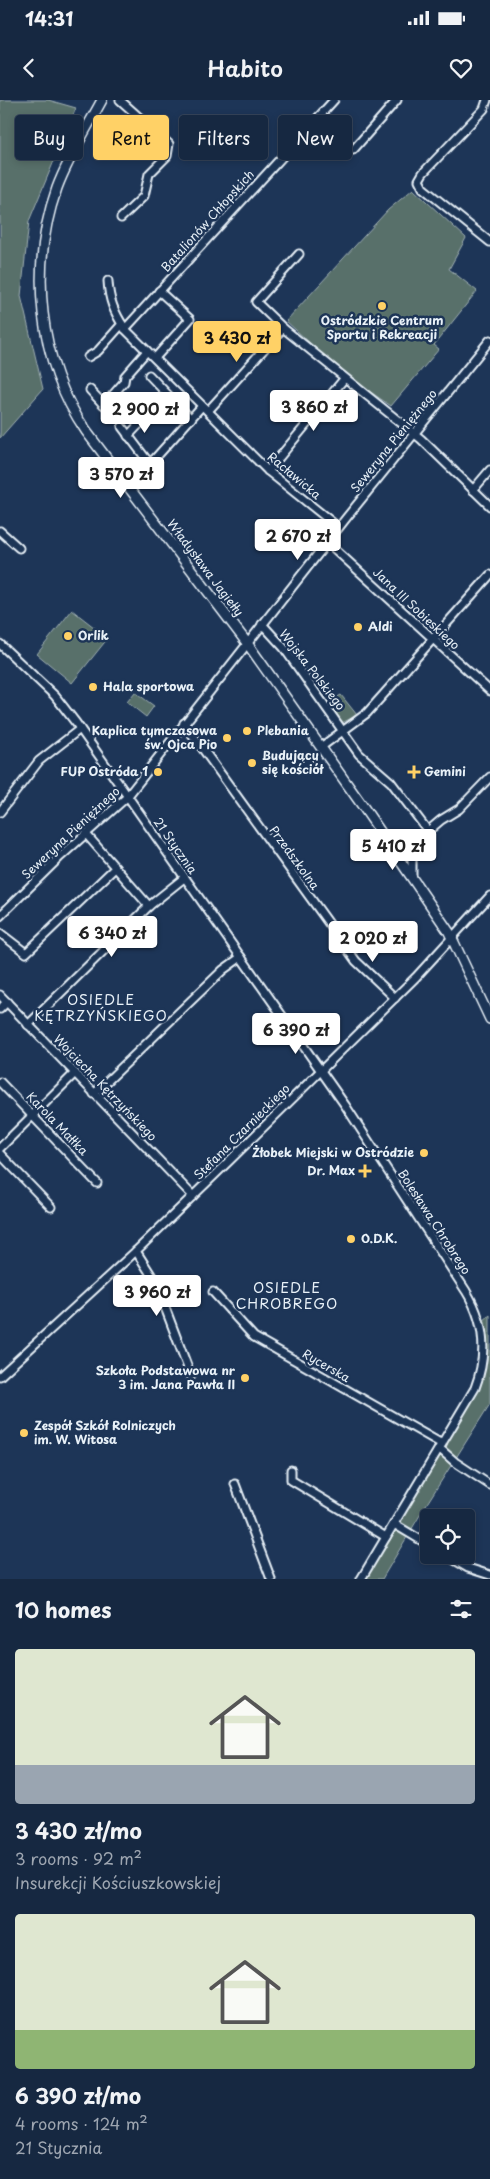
<!DOCTYPE html>
<meta charset="utf-8">
<style>
:root{--surface:#162841;--page:#1f3048;--text:#f1f3f6;--muted:#9ea6b1;--line:#35445a;--accent:#ffd166}
body{margin:0;font-family:"Playpen Sans",sans-serif;background:var(--page);color:var(--text);height:100vh;display:flex;flex-direction:column;font-size:19px;white-space:nowrap}
*{box-sizing:border-box;margin:0}
p{font-size:16px;color:var(--muted)}
.icon{flex:none;width:28px;height:28px;fill:none;stroke:currentColor;stroke-width:2;stroke-linecap:round;stroke-linejoin:round}
.map{position:relative;height:1479px;overflow:hidden}
.sheet{display:flex;flex-direction:column;background:var(--surface);flex:1}
.sheet>*{flex:none}
.guide{position:absolute;left:15px;top:15px;width:460px;height:45px;display:flex;gap:10px}
.buttons{position:absolute;left:420px;top:1409px;display:grid;gap:10px}
.buttons a{display:grid;place-items:center;width:55px;height:55px;border-radius:5px;background:var(--surface);box-shadow:0 2px 8px #0003,0 0 0 1px var(--line);font-size:25px}
.price{position:absolute;translate:-50% -42px;padding:0 11px;border-radius:5px;background:#fff;color:#222;font-size:16px;line-height:32px;filter:drop-shadow(0 1px 2px #0008)}
.price::after{content:'';position:absolute;left:50%;top:30px;width:15px;height:11px;margin-left:-8px;background:inherit;clip-path:polygon(0 0,100% 0,50% 100%)}
.price.on{background:var(--accent);color:#111}
ul{padding:0;list-style:none}
li{display:grid;align-content:center;gap:10px;height:265px;padding:0 15px}
li span{display:grid;place-items:center;height:155px;border-radius:5px;color:#555}
li>.icon{margin-inline-start:auto}
span .icon{width:90px;height:90px;fill:#fffc;stroke-width:1}
li b{font-size:21px}
h2{display:flex;justify-content:space-between;align-items:center;height:60px;padding:0 15px;font-size:21px}
.tag{padding:0 18px;border-radius:5px;background:var(--surface);box-shadow:0 2px 8px #0003,0 0 0 1px var(--line);font-size:18px;line-height:45px}
.tag.on{background:var(--accent);color:#111}
.status{display:flex;justify-content:space-between;align-items:center;height:35px;padding:0 25px;background:var(--surface);direction:ltr}
.status svg{height:14px;fill:currentColor}
header{display:flex;justify-content:space-between;align-items:center;height:65px;padding:0 15px;background:var(--surface);font-size:22px;font-weight:600}
.map>svg:first-child{display:block}
.green{fill:#596f6b;stroke:#a0b0b2}
.lines{fill:none;stroke-linecap:round;stroke-linejoin:round}
.minor-casing{stroke:#e8f1f8;stroke-width:11}
.major-casing{stroke:#e8f1f8;stroke-width:12}
.minor{stroke:#1d3557;stroke-width:7}
.major{stroke:#1d3557;stroke-width:9}
.poi-dot{fill:#ffd166;stroke:#1d3557;stroke-width:2}
.labels{text-anchor:middle;stroke-width:5;stroke-linejoin:round;paint-order:stroke}
.street-label{font-size:12px;fill:#e8f1f8;stroke:#1d3557}
.poi-label{font-size:12px;font-weight:bold;fill:#e8f1f8;stroke:#1d3557;text-anchor:start}
.neighbourhood-label{font-size:14px;letter-spacing:1px;fill:#e8f1f8;stroke:#1d3557}
</style>
<div class="status"><b>14:31</b><svg viewBox="0 0 49 12"><path d="M0 12V9h3v3zM5 12V6h3v6zM10 12V3h3v9zM15 12V0h3v12zM26 1h20v11H26zM47 4h2v5h-2z"/></svg></div>
<header><svg class="icon" aria-label="back" viewBox="0 0 24 24"><path d="M15 5l-7 7 7 7"/></svg>Habito<svg class="icon" aria-label="heart" viewBox="0 0 24 24"><path d="M12 20l-8-8c-3-5 5-10 8-4 3-6 11-1 8 4z"/></svg></header>
<div class="map">
<svg width="490" height="1479" viewBox="0 0 490 1479">
<rect width="100%" height="100%" fill="#1d3557"/>
<filter id="ink" filterUnits="userSpaceOnUse"><feTurbulence type="fractalNoise" baseFrequency=".02" numOctaves="2"/><feDisplacementMap in="SourceGraphic" scale="10" xChannelSelector="R" yChannelSelector="G"/><feConvolveMatrix kernelMatrix="1 2 1 2 8 2 1 2 1" color-interpolation-filters="sRGB"/></filter>
<g filter="url(#ink)">
<!-- green -->
<g class="green">
<path d="M0 0H48L76 8 29 121 21 196 43 289 0 338Z"/>
<path d="M413 89 466 138 449 169 477 191 434 245 439 249 391 306 343 273 286 221 388 110Z"/>
<path d="M72 510 108 538 72 583 37 554Z"/>
<path d="M135 592 154 606 146 617 127 602Z"/>
<path d="M341 595 357 615 342 623 327 603Z"/>
<path d="M490 1215V1304L426 1405 382 1479H365L481 1281C487 1261 488 1242 483 1221Z"/>
</g>
<g class="lines">
<!-- minor casing -->
<g class="minor-casing">
<g id="minor">
<path d="M120 0 169 44 167 56 149 74 144 96 121 118"/>
<path d="M487 0 484 9 423 73 419 80 423 88 490 142"/>
<path d="M353 50 397 0"/>
<path d="M299 154 256 202 283 228 421 339 490 406"/>
<path d="M108 181C109 200 114 212 125 229L268 371 338 427"/>
<path d="M125 229 334 0"/>
<path d="M88 257 98 251 122 224"/>
<path d="M155 258 190 219 159 191"/>
<path d="M149 275 191 319"/>
<path d="M90 290 104 305 124 282 125 276 147 251"/>
<path d="M208 311 283 228"/>
<path d="M122 327 150 364 202 306"/>
<path d="M128 336 146 317"/>
<path d="M268 371 344 279"/>
<path d="M473 390 490 370"/>
<path d="M0 431 19 448"/>
<path d="M327 442 490 591"/>
<path d="M262 524 284 548 359 654 391 682 428 731 441 720 459 709 490 677"/>
<path d="M0 544 55 596 76 623 345 1005 466 1191C485 1222 488 1254 475 1288L361 1479"/>
<path d="M184 623 356 861 395 898"/>
<path d="M321 647 367 613 490 475"/>
<path d="M0 712 39 661 80 629"/>
<path d="M86 734 149 806"/>
<path d="M412 777V758L428 739V731"/>
<path d="M0 816 59 758 127 697 347 417 490 240"/>
<path d="M0 833 26 853 115 768"/>
<path d="M0 895 193 1096"/>
<path d="M0 909 7 902"/>
<path d="M28 925 149 806 184 778"/>
<path d="M0 982 97 1083"/>
<path d="M94 994 223 870 241 857"/>
<path d="M0 1048 75 973"/>
<path d="M0 1054 51 1107"/>
<path d="M136 1151 155 1181 191 1276"/>
<path d="M213 1192 254 1237 442 1344"/>
<path d="M0 1276 136 1151 230 1060 416 877 490 796"/>
<path d="M439 1348 455 1362 490 1385"/>
<path d="M291 1370V1380L386 1437"/>
<path d="M235 1384 271 1479"/>
<path d="M394 1424 429 1445"/>
<path d="M446 1455 468 1468 490 1475"/>
</g>
</g>
<!-- major casing -->
<g class="major-casing">
<path id="major" d="M102 0C87 28 68 58 57 88 29 167 38 261 86 331L247 543 364 708 449 832 490 919"/>
</g>
<!-- minor -->
<use href="#minor" class="minor"/>
<!-- major -->
<use href="#major" class="major"/>
</g>
</g>
<!-- markers -->
<g class="poi-dot">
<circle cx="382" cy="206" r="5"/>
<circle cx="358" cy="527" r="5"/>
<circle cx="68" cy="536" r="5"/>
<circle cx="93" cy="587" r="5"/>
<circle cx="247" cy="631" r="5"/>
<circle cx="227" cy="638" r="5"/>
<circle cx="252" cy="663" r="5"/>
<circle cx="158" cy="672" r="5"/>
<path d="M411.5 664.5h5v5h5v5h-5v5h-5v-5h-5v-5h5z"/>
<circle cx="424" cy="1053" r="5"/>
<path d="M362.5 1063.5h5v5h5v5h-5v5h-5v-5h-5v-5h5z"/>
<circle cx="351" cy="1139" r="5"/>
<circle cx="245" cy="1278" r="5"/>
<circle cx="24" cy="1333" r="5"/>
</g>
<g class="labels">
<!-- street labels -->
<g class="street-label">
<text transform="translate(208 121) rotate(-48)" y="4">Batalionów Chłopskich</text>
<text transform="translate(394 341) rotate(-51)" y="4">Seweryna Pieniężnego</text>
<text transform="translate(294 376) rotate(40)" y="4">Racławicka</text>
<text transform="translate(205 468) rotate(53)" y="4">Władysława Jagiełły</text>
<text transform="translate(416 509) rotate(43)" y="4">Jana III Sobieskiego</text>
<text transform="translate(312 570) rotate(52)" y="4">Wojska Polskiego</text>
<text transform="translate(71 733) rotate(-43)" y="4">Seweryna Pieniężnego</text>
<text transform="translate(175 746) rotate(55)" y="4">21 Stycznia</text>
<text transform="translate(294 758) rotate(54)" y="4">Przedszkolna</text>
<text transform="translate(105 988) rotate(46)" y="4">Wojciecha Kętrzyńskiego</text>
<text transform="translate(57 1024) rotate(46)" y="4">Karola Małłka</text>
<text transform="translate(242 1032) rotate(-45)" y="4">Stefana Czarnieckiego</text>
<text transform="translate(434 1122) rotate(57)" y="4">Bolesława Chrobrego</text>
<text transform="translate(326 1266) rotate(30)" y="4">Rycerska</text>
</g>
<!-- poi labels -->
<g class="poi-label">
<text x="382" y="225" text-anchor="middle">Ostródzkie Centrum<tspan x="382" dy="14">Sportu i Rekreacji</tspan></text>
<text x="368" y="531">Aldi</text>
<text x="78" y="540">Orlik</text>
<text x="103" y="591">Hala sportowa</text>
<text x="217" y="635" text-anchor="end">Kaplica tymczasowa<tspan x="217" dy="14">św. Ojca Pio</tspan></text>
<text x="257" y="635">Plebania</text>
<text x="262" y="660">Budujący<tspan x="262" dy="14">się kościół</tspan></text>
<text x="148" y="676" text-anchor="end">FUP Ostróda 1</text>
<text x="424" y="676">Gemini</text>
<text x="414" y="1057" text-anchor="end">Żłobek Miejski w Ostródzie</text>
<text x="355" y="1075" text-anchor="end">Dr. Max</text>
<text x="361" y="1143">O.D.K.</text>
<text x="235" y="1275" text-anchor="end">Szkoła Podstawowa nr<tspan x="235" dy="14">3 im. Jana Pawła II</tspan></text>
<text x="34" y="1330">Zespół Szkół Rolniczych<tspan x="34" dy="14">im. W. Witosa</tspan></text>
</g>
<!-- neighbourhood labels -->
<g class="neighbourhood-label">
<text x="101" y="905">OSIEDLE<tspan x="101" dy="16">KĘTRZYŃSKIEGO</tspan></text>
<text x="287" y="1193">OSIEDLE<tspan x="287" dy="16">CHROBREGO</tspan></text>
</g>
</g>
</svg>
<div class="buttons">
<a><svg class="icon" aria-label="locate" viewBox="0 0 24 24"><circle cx="12" cy="12" r="6"/><path d="M12 2v4M12 18v4M2 12h4M18 12h4"/></svg></a>
</div>
<b class="price on" style="left:237px;top:263px">3 430 zł</b>
<b class="price" style="left:314px;top:332px">3 860 zł</b>
<b class="price" style="left:145px;top:334px">2 900 zł</b>
<b class="price" style="left:121px;top:399px">3 570 zł</b>
<b class="price" style="left:298px;top:461px">2 670 zł</b>
<b class="price" style="left:393px;top:771px">5 410 zł</b>
<b class="price" style="left:112px;top:858px">6 340 zł</b>
<b class="price" style="left:373px;top:863px">2 020 zł</b>
<b class="price" style="left:296px;top:955px">6 390 zł</b>
<b class="price" style="left:157px;top:1217px">3 960 zł</b>
<div class="guide">
<a class="tag">Buy</a>
<a class="tag on">Rent</a>
<a class="tag">Filters</a>
<a class="tag">New</a>
</div>
</div>
<section class="sheet">
<h2>10 homes<svg class="icon" aria-label="filters" viewBox="0 0 24 24"><path d="M4 7h16M4 17h16"/><circle cx="9" cy="7" r="2"/><circle cx="15" cy="17" r="2"/></svg></h2>
<ul>
<li><span style="background:linear-gradient(#dfe7d0 75%,#9aa5b1 0)"><svg class="icon" aria-label="home" viewBox="0 0 24 24"><path d="M3 11l9-7 9 7M6 9v11h12V9"/></svg></span><div><b>3 430 zł/mo</b><p>3 rooms · 92 m²</p><p>Insurekcji Kościuszkowskiej</p></div></li>
<li><span style="background:linear-gradient(#dfe7d0 75%,#8fb573 0)"><svg class="icon" aria-label="home" viewBox="0 0 24 24"><path d="M3 11l9-7 9 7M6 9v11h12V9"/></svg></span><div><b>6 390 zł/mo</b><p>4 rooms · 124 m²</p><p>21 Stycznia</p></div></li>
</ul>
</section>
